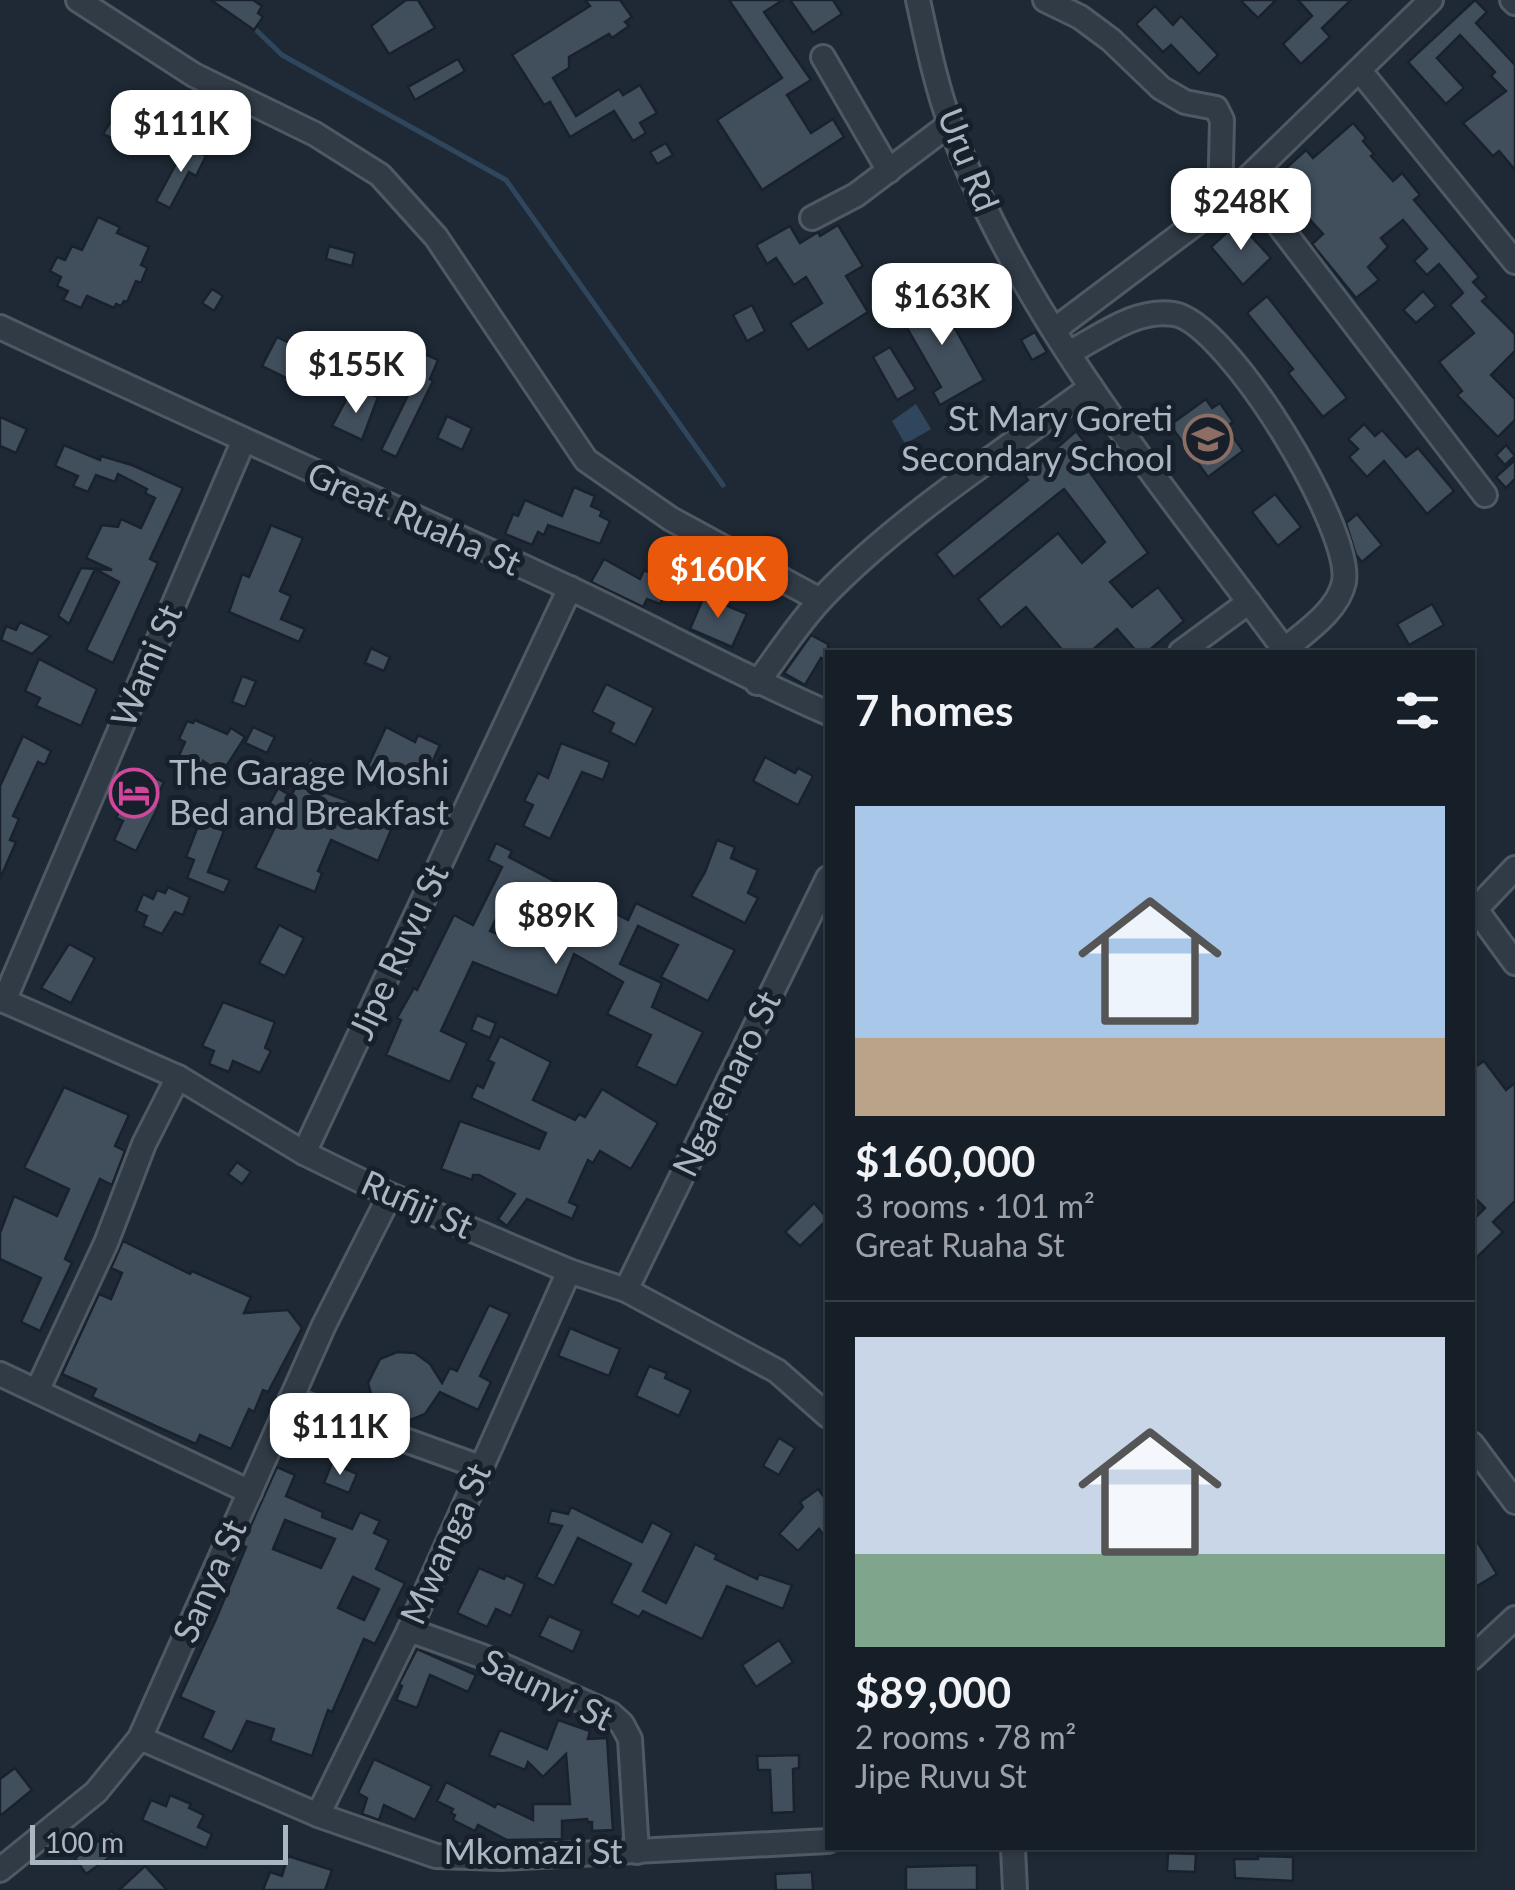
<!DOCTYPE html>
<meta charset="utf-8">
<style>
:root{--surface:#161f28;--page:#1f2730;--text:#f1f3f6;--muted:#9ea2a8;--line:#353d45;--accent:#ea580c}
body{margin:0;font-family:Lato,sans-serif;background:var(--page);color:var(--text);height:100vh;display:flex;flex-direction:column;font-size:38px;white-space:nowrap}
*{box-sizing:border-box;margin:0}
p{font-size:32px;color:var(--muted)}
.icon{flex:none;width:55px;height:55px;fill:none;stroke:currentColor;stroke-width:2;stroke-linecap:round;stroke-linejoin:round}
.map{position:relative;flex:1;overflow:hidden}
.panel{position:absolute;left:825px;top:650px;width:650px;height:1200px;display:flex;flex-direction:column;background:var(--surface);border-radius:0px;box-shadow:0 2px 8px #0004,0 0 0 2px var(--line)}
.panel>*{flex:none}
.scale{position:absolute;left:30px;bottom:25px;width:258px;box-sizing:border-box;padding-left:10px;border:5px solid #abb6c3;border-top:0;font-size:28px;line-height:35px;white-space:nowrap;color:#abb6c3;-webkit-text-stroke:8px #17202a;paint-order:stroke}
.price{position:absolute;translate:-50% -85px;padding:0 22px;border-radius:20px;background:#fff;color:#222;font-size:32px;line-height:65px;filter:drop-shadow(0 2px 5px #0008)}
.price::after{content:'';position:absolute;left:50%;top:60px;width:30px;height:22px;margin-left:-15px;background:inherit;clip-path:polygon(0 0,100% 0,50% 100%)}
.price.current{background:var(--accent);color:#fff}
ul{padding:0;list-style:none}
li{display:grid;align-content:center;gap:20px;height:530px;padding:0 30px}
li+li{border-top:2px solid var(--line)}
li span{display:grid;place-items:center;height:310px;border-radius:0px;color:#555}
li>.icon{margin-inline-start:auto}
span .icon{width:180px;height:180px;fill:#fffc;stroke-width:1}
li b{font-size:42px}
h2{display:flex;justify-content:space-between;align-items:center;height:120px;padding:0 30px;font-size:42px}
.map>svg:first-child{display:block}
.water{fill:#30465d}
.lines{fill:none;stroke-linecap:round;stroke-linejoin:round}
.stream{stroke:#30465d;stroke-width:5}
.building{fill:#414f5d;stroke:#19222c;stroke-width:2.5;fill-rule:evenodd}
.minor-casing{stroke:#4f5964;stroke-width:28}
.minor{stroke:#313b46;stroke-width:22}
.labels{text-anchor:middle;stroke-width:10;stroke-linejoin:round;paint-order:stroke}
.street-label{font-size:35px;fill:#abb6c3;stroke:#17202a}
.poi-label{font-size:35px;fill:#abb6c3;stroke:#17202a;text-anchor:end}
</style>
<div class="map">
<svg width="1515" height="1890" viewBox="0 0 1515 1890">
<rect width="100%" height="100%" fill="#1e2935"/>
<!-- water -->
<path class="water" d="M916 404 931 429 905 444 892 421Z"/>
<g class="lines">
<!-- stream -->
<path class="stream" d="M252 26 282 55 506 180 723 485"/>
</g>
<!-- building -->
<g class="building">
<path d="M211 0H253L262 6 258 13 263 17 254 30Z"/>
<path d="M406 0H418L435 28 389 54 371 26Z"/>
<path d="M585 0H620L632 17 625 22 629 26 612 38 609 34 569 57V68L553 78 576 116 619 89 623 95 640 85 657 113 640 123 646 133 633 141 614 111 570 137 550 102 544 105 512 55 590 6Z"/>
<path d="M729 0H783L764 12 811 80 787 95 811 133 833 119 844 137 762 190 717 120 782 78Z"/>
<path d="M790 0H833L842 14 813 33Z"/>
<path d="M1240 0H1276L1258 18Z"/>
<path d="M1298 0H1351L1322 28 1330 37 1301 64 1283 44 1312 16Z"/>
<path d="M1475 0 1487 12 1476 23 1515 65V170L1499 151 1493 156 1463 123 1506 91 1491 76 1495 72 1460 35 1437 58 1464 88 1446 104 1408 62Z"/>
<path d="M1155 6 1173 25 1181 16 1218 55 1199 74 1171 45 1163 52 1136 24Z"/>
<path d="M458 59 465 71 415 100 408 87Z"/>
<path d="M125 98 149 110 130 147 103 134Z"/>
<path d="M1353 123 1366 138 1363 141 1374 154 1371 156 1393 181 1402 173 1420 195 1414 200 1479 277 1473 282 1487 297 1482 301 1515 334V351L1491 375 1515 399V420L1498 437 1457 395 1462 391 1439 362 1474 333 1450 305 1463 293 1439 264 1427 275 1414 261 1427 249 1403 220 1381 238 1388 247 1368 267 1379 280 1356 298 1312 244 1323 234 1273 180 1306 150 1313 158Z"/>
<path d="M666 143 673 155 657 164 650 152Z"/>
<path d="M186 145 206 156 196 176 189 172 170 208 156 201Z"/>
<path d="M98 217 120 227 117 233 149 247 141 265 147 268 141 283 136 281 127 302 124 301 121 306 116 304 114 308 87 296 81 308 63 300 68 291 57 286 61 277 50 271 57 257 65 260 72 246 82 250Z"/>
<path d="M1238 222 1271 258 1243 285 1211 247Z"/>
<path d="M838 225 863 266 846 276 868 312 808 350 790 323 822 303 806 277 794 285 776 258 767 264 756 245 790 226 800 243 818 232 820 236Z"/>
<path d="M329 246 355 253 352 266 326 259Z"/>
<path d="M212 289 223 296 214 311 202 303Z"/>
<path d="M1423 291 1436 306 1416 323 1403 310Z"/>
<path d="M935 293 984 380 940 405 933 392 941 387 899 314Z"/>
<path d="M1267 296 1347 398 1323 417 1288 373 1293 369 1247 313Z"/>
<path d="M752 305 765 331 747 341 733 315Z"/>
<path d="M1035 332 1047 352 1032 360 1021 340Z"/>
<path d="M277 337 316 356 301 385 262 366Z"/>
<path d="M890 347 916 389 897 400 873 357Z"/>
<path d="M405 352 420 359 423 353 438 360 430 379 433 381 396 457 381 450 414 383 395 374Z"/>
<path d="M365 392 378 397 362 440 332 426 347 398 361 404Z"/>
<path d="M1206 399 1212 408 1220 403 1233 422 1226 427 1243 451 1208 477 1170 425Z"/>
<path d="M447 416 472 428 462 450 437 438Z"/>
<path d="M0 417 27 429 16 453 0 446Z"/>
<path d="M1364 424 1375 436 1382 430 1406 457 1418 448 1454 491 1427 514 1384 461 1367 477 1349 457 1358 449 1348 439Z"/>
<path d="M1076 431 1090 449 1079 457 1148 553 1110 582 1132 607 1158 587 1184 621 1147 652H1137L1117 629 1090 652H1064L1026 607 1001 628 978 599 1058 533 1082 563 1105 542 1064 489 954 577 936 554 1028 480 1025 476Z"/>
<path d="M64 445 100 460 101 456 132 465 183 488 150 559 158 563 113 663 86 650 119 582 95 569 69 624 58 616 81 568 112 570 86 558 102 525 118 527 121 519 141 528 155 498 145 493 147 489 118 474 115 482 96 475 88 492 73 486 78 476 55 466Z"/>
<path d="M1506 445 1515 456 1505 465 1496 455Z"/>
<path d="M1515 460V479L1506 488 1496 477Z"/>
<path d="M574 487 595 496 591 506 602 511 600 516 610 521 600 544 548 525 544 535 538 532 532 545 505 534 513 514 518 516 525 500 562 516Z"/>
<path d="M1275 494 1301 527 1278 546 1252 512Z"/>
<path d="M1357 514 1382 545 1362 562 1356 555 1346 523Z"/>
<path d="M271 525 303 538 280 591 291 596 281 619 305 629 299 642 229 612 242 574 249 577Z"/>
<path d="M766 534 781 538 778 551 763 547Z"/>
<path d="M604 559 640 579 644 570 671 582 660 604 647 599 643 607 591 582Z"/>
<path d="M704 596 747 614 732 647 690 629Z"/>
<path d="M1432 604 1444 625 1409 645 1397 624Z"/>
<path d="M20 622 51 636 32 654 1 640 6 626 16 630Z"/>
<path d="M811 635 828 644V662L821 658 805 685 784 673Z"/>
<path d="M371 648 390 657 384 671 365 663Z"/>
<path d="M39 659 97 689 81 726 36 706 40 698 25 691Z"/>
<path d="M242 676 256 681 245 707 232 702Z"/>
<path d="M606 684 654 708 635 745 610 732 614 723 592 712Z"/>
<path d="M195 720 227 734 231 728 245 737 222 773 203 761 200 770 177 760 185 742 179 739 187 721 193 723Z"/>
<path d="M253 727 275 737 267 753 245 743Z"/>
<path d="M386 727 415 742 418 735 440 745 432 763 438 766 430 782 387 762 380 777 366 770Z"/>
<path d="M23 736 51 751 45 765 38 762 13 816 19 819 10 840 16 842 0 879V786Z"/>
<path d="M561 743 610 762 603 780 582 772 550 839 523 826 533 805 524 801 538 773 548 778Z"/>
<path d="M765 757 795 773 798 768 813 776 798 805 753 781Z"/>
<path d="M310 760 330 770 324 782 328 784 324 792 384 814 380 824 391 830 378 861 331 840 318 871 322 873 315 892 255 868 277 823 263 816 278 788 291 796Z"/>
<path d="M134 768 164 782 154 803 159 805 136 851 114 840 123 821 116 818 130 788 126 786Z"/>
<path d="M200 821 224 831 208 872 230 880 224 893 187 878 194 860 186 857Z"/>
<path d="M717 840 735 847 731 858 758 870 748 893 758 898 745 923 691 896 705 872Z"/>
<path d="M496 843 512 851 509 857 628 920 636 903 735 950 708 1001 661 977 678 945 638 926 620 964 662 983 652 1007 703 1032 676 1086 636 1066 651 1035 607 1014 623 982 574 954 557 996 473 962 441 1031 467 1043 450 1082 386 1055 401 1020 397 1018 414 988 417 990 454 915 473 925 502 867 488 860ZM514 884 539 897 515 942 490 931Z"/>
<path d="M168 887 190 897 183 915 175 912 162 934 143 926 147 916 136 911 143 894 153 899 157 890 165 893Z"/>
<path d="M279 925 304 938 285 976 259 963Z"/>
<path d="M69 944 95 958 71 1003 41 988Z"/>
<path d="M223 1002 275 1022 265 1048 271 1051 260 1073 233 1061 229 1072 209 1064 214 1051 202 1046Z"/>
<path d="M477 1015 496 1023 490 1038 471 1030Z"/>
<path d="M500 1036 551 1062 533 1100 575 1120 579 1114 585 1117 602 1089 658 1123 631 1169 600 1151 593 1163 588 1160 569 1202 578 1206 572 1219 527 1199 507 1226 498 1219 515 1194 479 1175H473L472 1180 441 1169 460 1121 539 1149 546 1133 471 1098 477 1085 483 1088 494 1063 488 1060Z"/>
<path d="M1484 1061 1506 1090 1515 1083V1201L1493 1222 1503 1232 1472 1262V1221L1485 1208 1472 1195V1069Z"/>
<path d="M64 1087 129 1115 115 1146 125 1151 114 1180 112 1185 100 1179 65 1259 72 1263 40 1331 21 1322 41 1278 0 1259V1233L14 1196 57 1216 69 1189 24 1168Z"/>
<path d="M237 1162 251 1172 242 1184 228 1174Z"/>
<path d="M814 1203 828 1219 800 1246 785 1232Z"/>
<path d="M123 1241 190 1274 192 1271 251 1297 244 1313 288 1310 302 1328 268 1392 263 1390 254 1412 249 1409 231 1449 200 1435 196 1444 160 1428 92 1397 96 1389 62 1374 99 1294 111 1299 122 1273 111 1268Z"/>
<path d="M489 1305 510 1314 480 1376 491 1382 478 1410 440 1392 425 1414 408 1421 384 1417 375 1409 368 1383 380 1359 397 1352 415 1353 430 1364 442 1383 450 1368 457 1371Z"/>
<path d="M570 1328 620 1349 609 1376 558 1356Z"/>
<path d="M649 1366 667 1373 665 1378 691 1390 679 1416 636 1396Z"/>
<path d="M779 1438 795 1448 779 1475 763 1466Z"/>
<path d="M332 1463 357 1474 349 1493 324 1483Z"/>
<path d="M277 1467 295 1475 286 1496 323 1512 322 1517 352 1529 360 1512 380 1521 374 1533 389 1540 376 1569 405 1583 375 1644 364 1639 332 1712 328 1710 312 1756 270 1741 274 1729 247 1721 232 1752 202 1738 214 1712 180 1697 216 1619 246 1547 242 1545ZM285 1520 335 1539 321 1568 273 1549ZM353 1577 379 1589 364 1620 338 1608Z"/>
<path d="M818 1489 828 1502V1541L819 1529 798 1551 779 1534 803 1507 800 1502Z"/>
<path d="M571 1507 642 1542 652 1522 672 1533 643 1591 666 1603 695 1544 717 1555 715 1559 757 1579 759 1574 792 1585 783 1609 727 1586 702 1639 643 1611 639 1617 611 1603 631 1564 578 1538 554 1586 536 1577 562 1526 548 1523 551 1510 568 1514Z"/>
<path d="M1472 1533 1497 1574 1472 1589Z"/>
<path d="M479 1568 504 1579 506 1575 525 1584 511 1616 496 1609 487 1627 457 1613Z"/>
<path d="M549 1616 582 1631 573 1652 539 1636Z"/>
<path d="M779 1640 793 1662 756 1687 742 1665Z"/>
<path d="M417 1649 476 1675 468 1692 430 1675 417 1708 396 1700 402 1686 399 1684Z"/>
<path d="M558 1720 590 1731 588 1739 607 1738 613 1830 592 1831V1822H588L587 1819 562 1821V1839L507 1840 478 1825 475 1831 453 1820 455 1815 451 1813 453 1809 437 1801 446 1782 495 1807 497 1803 533 1820V1804H570L566 1754 543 1777 528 1762 525 1770 489 1755 500 1730 547 1749Z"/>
<path d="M799 1755V1768L793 1769 794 1812 772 1813 770 1770H758L757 1756Z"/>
<path d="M374 1759 432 1786 415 1820 384 1805 379 1820 362 1814 367 1798 358 1793Z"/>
<path d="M15 1768 32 1790 0 1816V1779Z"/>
<path d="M170 1795 191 1804 189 1808 204 1815 198 1827 212 1834 206 1848 142 1820 151 1800 166 1806Z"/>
<path d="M112 1831 124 1847 86 1874 75 1858Z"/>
<path d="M1168 1853 1196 1854 1195 1872 1167 1871Z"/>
<path d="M288 1856 332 1870 325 1890H263L270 1872 282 1876Z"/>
<path d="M1258 1856 1293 1857V1881L1235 1878 1234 1859H1258Z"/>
<path d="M977 1865V1890H906V1867Z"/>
<path d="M145 1866 167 1890H119Z"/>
<path d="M812 1872 813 1890H776L775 1874Z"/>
</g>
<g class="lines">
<!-- minor casing -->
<g class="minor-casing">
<g id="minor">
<path d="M78 0 194 75 315 134 380 175 436 237 586 460 671 519 820 600"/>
<path d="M918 0C927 41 936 86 951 126 1018 315 1168 491 1286 652"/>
<path d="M1045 0 1080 17 1111 40 1161 88 1185 102 1216 108 1222 120 1220 205"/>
<path d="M1512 0 1515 3"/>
<path d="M823 57 889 171"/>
<path d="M1360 71 1515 262"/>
<path d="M1246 182 1485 495"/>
<path d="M812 218 856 195 950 124"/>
<path d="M0 327C188 416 379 499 567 587 655 628 739 675 828 713"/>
<path d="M1054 330 1220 205 1431 0"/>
<path d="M1069 353C1101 336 1136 308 1174 314 1228 323 1353 529 1344 582 1338 611 1305 632 1284 650"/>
<path d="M1181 652 1249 602"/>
<path d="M757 683C779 654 799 622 823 597 901 516 1001 453 1091 387"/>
<path d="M1472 904 1515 963"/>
<path d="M1476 909 1515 868"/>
<path d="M0 999 178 1077 304 1153 390 1195 569 1271 626 1290 777 1371 828 1416"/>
<path d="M4 1001 243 442"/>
<path d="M304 1153 570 588"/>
<path d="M626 1290 828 878"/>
<path d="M0 1374 250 1492"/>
<path d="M37 1391 106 1243 144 1144 178 1077"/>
<path d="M291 1399 480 1467"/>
<path d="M1472 1444 1515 1502"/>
<path d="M409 1630 484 1657 611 1714 622 1724 630 1739 637 1852"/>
<path d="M1472 1658 1515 1618"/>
<path d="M140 1738 318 1815 436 1856 502 1858 828 1841"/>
<path d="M318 1815 409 1630 569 1271"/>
<path d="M1013 1848 1015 1890"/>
<path d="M0 1870 96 1792 140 1738 324 1325 390 1195"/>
</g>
</g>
<!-- minor -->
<use href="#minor" class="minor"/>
</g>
<!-- icons -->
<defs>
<g id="school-ring" transform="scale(2.5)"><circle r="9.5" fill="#17202a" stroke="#8d6e63" stroke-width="1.5"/><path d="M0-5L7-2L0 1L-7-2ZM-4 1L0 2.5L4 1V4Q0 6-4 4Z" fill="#8d6e63"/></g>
<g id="hotel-ring" transform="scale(2.5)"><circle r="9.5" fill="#17202a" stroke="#d1479c" stroke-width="1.5"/><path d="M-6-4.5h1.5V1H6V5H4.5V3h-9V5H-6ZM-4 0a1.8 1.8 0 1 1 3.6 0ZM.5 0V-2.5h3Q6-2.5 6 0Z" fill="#d1479c"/></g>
</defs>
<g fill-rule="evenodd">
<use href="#school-ring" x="1208" y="439"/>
<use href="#hotel-ring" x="134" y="793"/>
</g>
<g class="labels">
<!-- street labels -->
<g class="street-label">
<text transform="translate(968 160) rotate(68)" y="12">Uru Rd</text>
<text transform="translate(414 519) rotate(24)" y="12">Great Ruaha St</text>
<text transform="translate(147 666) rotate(-67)" y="12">Wami St</text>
<text transform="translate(399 952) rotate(-65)" y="12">Jipe Ruvu St</text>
<text transform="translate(727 1084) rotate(-64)" y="12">Ngarenaro St</text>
<text transform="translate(417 1205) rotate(24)" y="12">Rufiji St</text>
<text transform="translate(446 1544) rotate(-66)" y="12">Mwanga St</text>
<text transform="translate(210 1581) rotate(-66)" y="12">Sanya St</text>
<text transform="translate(547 1690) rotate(26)" y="12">Saunyi St</text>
<text x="533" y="1864">Mkomazi St</text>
</g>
<!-- poi labels -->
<g class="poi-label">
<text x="1173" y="431">St Mary Goreti<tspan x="1173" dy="40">Secondary School</tspan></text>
<text x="169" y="785" text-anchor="start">The Garage Moshi<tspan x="169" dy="40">Bed and Breakfast</tspan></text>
</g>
</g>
</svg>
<div class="scale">100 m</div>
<b class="price" style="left:181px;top:175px">$111K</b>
<b class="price" style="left:1241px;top:253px">$248K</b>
<b class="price" style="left:942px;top:348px">$163K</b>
<b class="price" style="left:356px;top:416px">$155K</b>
<b class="price current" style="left:718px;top:621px">$160K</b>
<b class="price" style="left:556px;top:967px">$89K</b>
<b class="price" style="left:340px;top:1478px">$111K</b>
<section class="panel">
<h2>7 homes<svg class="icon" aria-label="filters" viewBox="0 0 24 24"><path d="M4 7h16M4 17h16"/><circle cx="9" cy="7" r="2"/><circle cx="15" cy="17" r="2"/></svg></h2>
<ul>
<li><span style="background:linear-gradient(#a9c7e8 75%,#b9a48a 0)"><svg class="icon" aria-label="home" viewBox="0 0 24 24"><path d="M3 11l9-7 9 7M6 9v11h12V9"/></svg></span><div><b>$160,000</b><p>3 rooms · 101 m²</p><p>Great Ruaha St</p></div></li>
<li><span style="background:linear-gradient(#c9d6e8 70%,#7fa58c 0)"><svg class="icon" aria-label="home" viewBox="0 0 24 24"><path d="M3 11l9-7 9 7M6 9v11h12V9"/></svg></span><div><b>$89,000</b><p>2 rooms · 78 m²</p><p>Jipe Ruvu St</p></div></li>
</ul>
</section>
</div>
